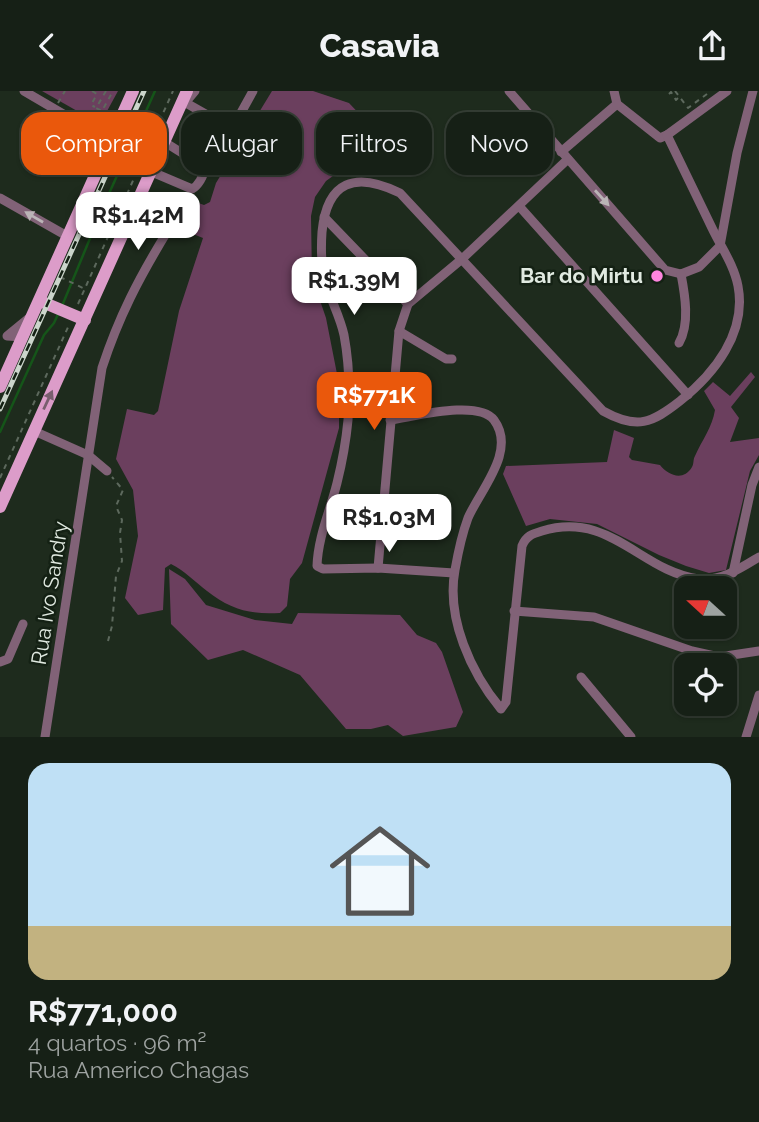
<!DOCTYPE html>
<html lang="pt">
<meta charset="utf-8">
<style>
:root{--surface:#162016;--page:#232d23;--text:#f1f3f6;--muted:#9ea3a1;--line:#353e35;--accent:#ea580c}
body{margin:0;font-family:Raleway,sans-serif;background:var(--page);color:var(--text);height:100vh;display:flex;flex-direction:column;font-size:26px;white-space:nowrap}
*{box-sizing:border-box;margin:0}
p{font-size:23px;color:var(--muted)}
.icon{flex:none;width:38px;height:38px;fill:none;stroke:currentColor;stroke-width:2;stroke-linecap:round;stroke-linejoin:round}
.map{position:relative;height:646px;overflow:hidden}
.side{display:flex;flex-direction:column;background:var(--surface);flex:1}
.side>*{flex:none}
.hud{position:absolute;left:21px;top:21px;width:718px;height:63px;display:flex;gap:14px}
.needle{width:46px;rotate:291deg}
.buttons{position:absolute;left:674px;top:485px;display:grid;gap:14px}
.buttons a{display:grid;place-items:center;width:63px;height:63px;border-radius:14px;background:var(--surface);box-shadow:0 2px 5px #0004,0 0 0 2px var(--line);font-size:35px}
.price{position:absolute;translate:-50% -60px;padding:0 16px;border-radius:14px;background:#fff;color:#222;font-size:23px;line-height:46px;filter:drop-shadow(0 2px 4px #0008)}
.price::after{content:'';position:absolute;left:50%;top:42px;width:21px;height:16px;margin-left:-10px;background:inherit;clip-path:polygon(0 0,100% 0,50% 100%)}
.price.active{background:var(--accent);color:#fff}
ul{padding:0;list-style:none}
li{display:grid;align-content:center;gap:14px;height:371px;padding:0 28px}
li+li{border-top:2px solid var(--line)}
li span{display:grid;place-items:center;height:217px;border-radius:21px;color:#555}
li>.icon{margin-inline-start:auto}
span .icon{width:126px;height:126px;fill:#fffc;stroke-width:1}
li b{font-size:30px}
.tag{padding:0 24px;border-radius:21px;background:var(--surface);box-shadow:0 2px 5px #0004,0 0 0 2px var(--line);font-size:24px;line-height:63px}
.tag.active{background:var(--accent);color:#fff}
header{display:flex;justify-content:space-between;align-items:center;height:91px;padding:0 28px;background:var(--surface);font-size:32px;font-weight:800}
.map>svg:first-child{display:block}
.green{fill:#6b3f5e}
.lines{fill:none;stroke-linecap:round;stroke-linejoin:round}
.stream{stroke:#155519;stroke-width:2.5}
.path{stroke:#5d695d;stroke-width:2;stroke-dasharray:5 5;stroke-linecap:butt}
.minor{stroke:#816277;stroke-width:9}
.major{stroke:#dc9cc9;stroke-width:12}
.rail-casing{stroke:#cbd5cb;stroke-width:5}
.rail{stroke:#142114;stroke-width:2.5;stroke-dasharray:8;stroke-linecap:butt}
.oneway{fill:#bbb4b7}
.oneway2{fill:#785e6e}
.poi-dot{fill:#ff85df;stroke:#142114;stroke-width:2.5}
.labels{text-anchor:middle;stroke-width:5;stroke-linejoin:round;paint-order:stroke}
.poi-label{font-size:21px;font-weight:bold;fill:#e1eae1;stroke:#142114;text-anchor:end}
.street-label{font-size:21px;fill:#e1eae1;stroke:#142114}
</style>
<header><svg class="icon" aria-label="back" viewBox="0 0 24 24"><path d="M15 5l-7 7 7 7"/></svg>Casavia<svg class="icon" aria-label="share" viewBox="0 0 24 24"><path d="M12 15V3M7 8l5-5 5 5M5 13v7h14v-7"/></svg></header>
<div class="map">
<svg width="759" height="646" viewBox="0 0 759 646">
<rect width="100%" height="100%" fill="#1e2b1d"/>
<!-- green -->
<g class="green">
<path d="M42 0H118L100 33Z"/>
<path d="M272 0H313L349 12 368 32 351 72 326 90 315 106 311 125 312 186 326 227 339 293V337L302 472 290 488 287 515 280 522C250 524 230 518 207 500 194 490 185 480 171 473L165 477 163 519 138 524 125 507 138 445 133 399 116 368 127 318 154 324 158 320 179 220 203 147 163 131 176 104 204 114 210 111 216 92Z"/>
<path d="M409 19 426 37 404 57 388 39Z"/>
<path d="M751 281 755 286 731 316 739 327 730 351 759 347V364L750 380 726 479 709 482 686 475 659 464 597 433 550 428 526 435 503 383 506 375 607 371 614 339 634 347 629 366 632 369 660 374C668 384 683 391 692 376 694 373 693 368 695 365 702 349 712 337 715 319L704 300 713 291 730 305Z"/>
<path d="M169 478 185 488 206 514 255 529 292 533 298 522 400 524 417 544 436 552 442 561 463 621 456 636 403 645 388 634 371 638H346L300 584 243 559 208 569 171 533Z"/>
</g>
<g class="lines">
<!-- stream -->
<g class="stream">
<path d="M62 215 103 116 155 0"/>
<path d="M0 341 44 244 54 232 59 221"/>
</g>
<!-- path -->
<g class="path">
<path d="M92 0 97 3 91 14 95 16"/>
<path d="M106 0 96 17 102 20 113 0"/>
<path d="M675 0 688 17 711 0"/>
<path d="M669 3 671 1 676 9 679 6"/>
<path d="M58 12 65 0"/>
<path d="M103 21 109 24"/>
<path d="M60 186 83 197"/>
<path d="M78 213 173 0"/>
<path d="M0 387 69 234"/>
<path d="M108 550 112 535 116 485 122 470 120 442 122 429 116 415 123 399 112 386"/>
</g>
<!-- minor -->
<g class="minor">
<path d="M24 0 111 51"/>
<path d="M509 0 665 179 681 183 699 176 720 155 737 62 753 0"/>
<path d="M614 0 617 13 660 47 667 44"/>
<path d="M186 12 232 38 253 0"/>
<path d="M184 13 195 0"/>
<path d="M667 44 727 0"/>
<path d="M561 61 617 13"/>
<path d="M152 81 192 98C198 95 204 85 204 78L198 72 166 52"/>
<path d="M0 107 67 145"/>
<path d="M519 115 688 304"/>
<path d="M324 126 408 213"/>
<path d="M408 213 462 168 568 68"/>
<path d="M399 240 446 268H452"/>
<path d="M23 246 7 245 29 227"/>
<path d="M679 252C690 233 685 204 681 183"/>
<path d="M390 329C413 326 478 308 494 329 517 360 480 399 468 427 462 443 458 462 455 479 446 527 471 582 501 618L506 611 522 455C526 445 532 443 542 440 610 419 641 481 699 488 722 490 741 477 759 466"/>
<path d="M34 340 88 364 107 380"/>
<path d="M378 477 399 240 408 213"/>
<path d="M454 482 378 477 323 478 317 475C318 446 330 420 337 392 342 372 346 350 348 329 350 302 349 271 344 244 340 225 330 208 325 189 321 174 321 156 322 141 327 90 355 80 400 102L603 320C637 339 652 332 680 310 714 283 747 242 738 195 734 174 721 156 712 137 697 106 682 75 667 44"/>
<path d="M733 482 752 394 759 376"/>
<path d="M514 520 594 526 692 560 719 566 759 560"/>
<path d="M0 571 8 568 23 533"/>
<path d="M581 586 631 646"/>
<path d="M45 646 102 277C119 225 139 187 167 141"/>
<path d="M746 646 759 604"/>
</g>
<!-- major -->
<g class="major">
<path d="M40 210 85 229"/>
<path d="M0 296 133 0"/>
<path d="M0 416 187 0"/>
</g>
<!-- rail casing -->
<g class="rail-casing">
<path id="rail" d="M0 318 144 0"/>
</g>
<!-- rail -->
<use href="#rail" class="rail"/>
</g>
<!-- one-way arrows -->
<defs><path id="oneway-solid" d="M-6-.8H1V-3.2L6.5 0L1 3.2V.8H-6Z" transform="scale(1.75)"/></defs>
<g class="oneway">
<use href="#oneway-solid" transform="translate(602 107) rotate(48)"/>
<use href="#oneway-solid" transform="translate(34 126) rotate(-150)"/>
</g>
<use class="oneway2" href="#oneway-solid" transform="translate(48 309) rotate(-65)"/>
<!-- markers -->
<circle class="poi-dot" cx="657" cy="185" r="7"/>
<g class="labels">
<!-- poi labels -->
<g class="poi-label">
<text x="643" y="192">Bar do Mirtu</text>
</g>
<!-- street labels -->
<g class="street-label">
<text transform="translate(50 502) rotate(-81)" y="7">Rua Ivo Sandry</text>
</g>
</g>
</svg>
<div class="buttons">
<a><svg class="needle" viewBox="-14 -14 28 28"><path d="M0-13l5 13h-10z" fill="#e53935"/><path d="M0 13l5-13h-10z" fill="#9ea3a1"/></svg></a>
<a><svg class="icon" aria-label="locate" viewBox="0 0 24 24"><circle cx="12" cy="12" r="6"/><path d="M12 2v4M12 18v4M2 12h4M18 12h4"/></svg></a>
</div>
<b class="price" style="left:138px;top:161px">R$1.42M</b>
<b class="price" style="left:354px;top:226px">R$1.39M</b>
<b class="price active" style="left:374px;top:341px">R$771K</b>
<b class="price" style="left:389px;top:463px">R$1.03M</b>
<div class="hud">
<a class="tag active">Comprar</a>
<a class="tag">Alugar</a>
<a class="tag">Filtros</a>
<a class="tag">Novo</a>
</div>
</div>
<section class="side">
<ul>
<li><span style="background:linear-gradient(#bfe0f5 75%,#c2b280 0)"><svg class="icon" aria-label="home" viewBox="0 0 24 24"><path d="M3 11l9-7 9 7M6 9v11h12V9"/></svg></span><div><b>R$771,000</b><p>4 quartos · 96 m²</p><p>Rua Americo Chagas</p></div></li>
</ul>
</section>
